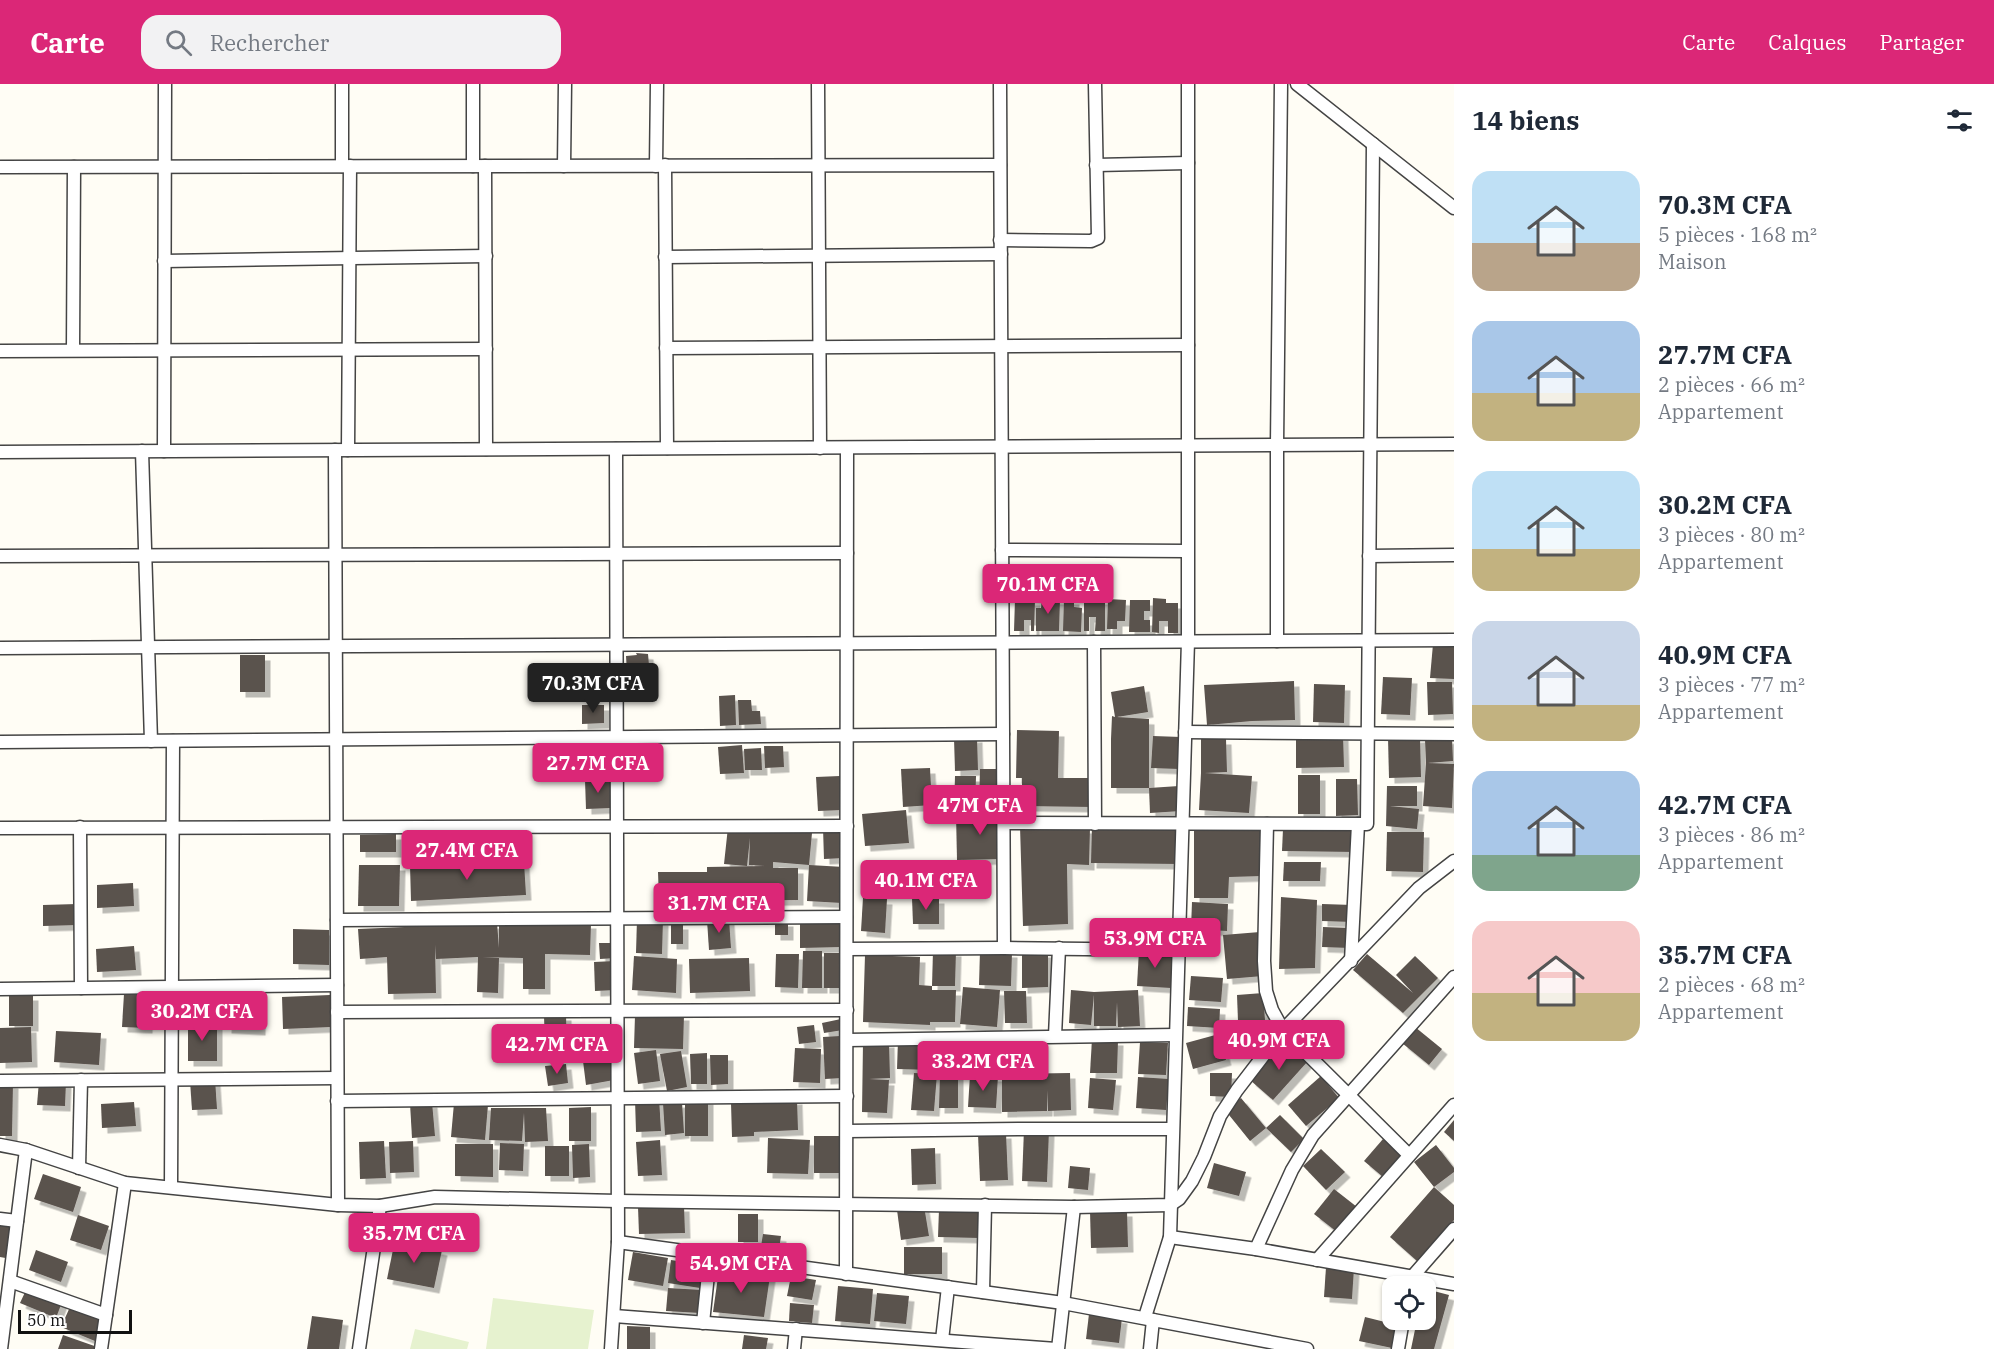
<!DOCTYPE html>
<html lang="fr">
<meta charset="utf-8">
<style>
:root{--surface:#fff;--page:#f2f2f3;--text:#1f2937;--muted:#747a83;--accent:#db2777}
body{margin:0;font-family:"IBM Plex Serif",serif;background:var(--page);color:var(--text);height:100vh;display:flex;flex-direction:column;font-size:22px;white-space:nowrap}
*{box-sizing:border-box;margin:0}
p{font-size:20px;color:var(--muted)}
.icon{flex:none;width:33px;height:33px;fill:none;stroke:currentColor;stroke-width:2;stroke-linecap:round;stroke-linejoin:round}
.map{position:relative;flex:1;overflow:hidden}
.panel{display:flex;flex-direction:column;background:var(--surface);width:540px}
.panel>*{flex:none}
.buttons{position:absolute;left:1382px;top:1192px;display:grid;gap:12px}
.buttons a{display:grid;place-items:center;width:54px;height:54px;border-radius:12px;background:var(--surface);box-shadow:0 2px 4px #0004;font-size:30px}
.scale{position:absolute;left:18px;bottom:15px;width:114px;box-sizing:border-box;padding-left:6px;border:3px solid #111;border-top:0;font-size:16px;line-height:21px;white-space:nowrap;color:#111;-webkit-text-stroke:4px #fff;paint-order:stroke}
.price{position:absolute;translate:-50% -51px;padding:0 14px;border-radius:6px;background:var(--accent);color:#fff;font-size:20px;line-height:39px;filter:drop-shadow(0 2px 3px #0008)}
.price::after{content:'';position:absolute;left:50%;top:36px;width:18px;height:14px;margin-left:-9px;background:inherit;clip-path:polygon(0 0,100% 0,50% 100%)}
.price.on{background:#222;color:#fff}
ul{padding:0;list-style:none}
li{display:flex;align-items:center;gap:18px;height:150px;padding:0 18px}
li span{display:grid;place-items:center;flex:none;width:168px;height:120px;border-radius:18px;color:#555}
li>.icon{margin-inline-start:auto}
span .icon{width:72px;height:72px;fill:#fffc;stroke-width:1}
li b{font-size:26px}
h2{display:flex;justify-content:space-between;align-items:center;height:72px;padding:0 18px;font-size:26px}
header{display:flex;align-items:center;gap:36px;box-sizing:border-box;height:84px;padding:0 30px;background:var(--accent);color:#fff}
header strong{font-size:28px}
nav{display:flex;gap:33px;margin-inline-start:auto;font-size:21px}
.search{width:420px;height:54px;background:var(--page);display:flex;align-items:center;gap:15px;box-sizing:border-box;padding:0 21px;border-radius:18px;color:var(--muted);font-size:22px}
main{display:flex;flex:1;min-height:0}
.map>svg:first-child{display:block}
.pitch{fill:#e6f2cf}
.building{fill:#5a524d;filter:url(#shadow)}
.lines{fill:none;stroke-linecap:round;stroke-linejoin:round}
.street-casing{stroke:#444;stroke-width:15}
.street{stroke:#fff;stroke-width:12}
</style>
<header>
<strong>Carte</strong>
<div class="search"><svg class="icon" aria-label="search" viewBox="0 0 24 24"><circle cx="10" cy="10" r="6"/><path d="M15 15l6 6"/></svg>Rechercher</div>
<nav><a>Carte</a><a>Calques</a><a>Partager</a></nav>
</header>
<main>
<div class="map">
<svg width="1454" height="1265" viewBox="0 0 1454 1265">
<defs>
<filter id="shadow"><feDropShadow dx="5.5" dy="5.5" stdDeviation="0" flood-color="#0004"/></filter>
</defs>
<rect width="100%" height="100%" fill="#fffdf5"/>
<!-- pitch -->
<g class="pitch">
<path d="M493 1214 594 1226 588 1265H486Z"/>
<path d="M415 1245 469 1258 467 1265H410Z"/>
</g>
<!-- building -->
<g class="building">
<path d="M1042 514 1060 515 1059 547H1036V524H1041Z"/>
<path d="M1153 514 1166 515V519H1178V549H1168V537H1159V549L1152 548Z"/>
<path d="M1015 515 1035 516 1034 547H1031V536H1024V547H1014Z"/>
<path d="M1064 515H1074V523L1082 524 1081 548 1063 547Z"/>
<path d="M1084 515H1105V547H1095L1096 533H1089V547H1084Z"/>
<path d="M1108 515 1126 516 1125 537H1117V545H1107Z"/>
<path d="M1130 516H1150V527H1144V536H1150V548H1129Z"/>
<path d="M1433 560 1454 561V595L1430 594Z"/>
<path d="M636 569 648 570 651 603 628 605 626 572 637 571Z"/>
<rect x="240" y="571" width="25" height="37"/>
<path d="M1383 593 1412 594 1410 631 1381 630Z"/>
<path d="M1294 597 1295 636 1252 637 1207 641 1204 601Z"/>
<path d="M1427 598H1452L1453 630 1428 631Z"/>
<path d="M1314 600 1345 601 1344 639 1313 638Z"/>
<path d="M1144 602 1148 628 1117 633 1149 635V704H1111V655L1112 632 1115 633 1111 608Z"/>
<path d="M735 611 736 641 720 642 719 612Z"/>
<path d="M738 616H751L752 627H760L761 640 739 641Z"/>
<path d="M582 621H604V639L582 640Z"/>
<path d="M1017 646 1059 647 1058 694H1092L1093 723 1022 722V694H1016Z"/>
<path d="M1343 651 1344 683 1296 684V652Z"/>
<path d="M1153 652 1181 653 1179 685 1151 684Z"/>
<path d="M977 653 978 686 955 687 954 654Z"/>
<path d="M1420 653 1421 693 1389 694 1388 654Z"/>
<path d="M1452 654 1453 677 1428 679 1454 680 1452 724 1423 722 1426 679 1425 656Z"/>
<path d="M1201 655H1226L1227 688 1205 689 1252 692 1249 729 1199 726 1201 689Z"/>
<path d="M742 661 744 689 720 690 718 663Z"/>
<path d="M764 662H783L784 683 765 684Z"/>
<path d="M761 664 762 686H745L744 665Z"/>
<path d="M930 684 932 721 903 723 901 685Z"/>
<path d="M980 685H998L1000 721 979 720Z"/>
<rect x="1298" y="691" width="22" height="39"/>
<path d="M840 692 842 726 818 727 816 693Z"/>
<path d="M955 692H976L975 726 954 725Z"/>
<path d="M610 695 611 724 586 725 585 696Z"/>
<path d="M1336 695H1357L1358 731 1336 732Z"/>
<path d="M1179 702 1181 727 1150 729 1149 704Z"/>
<path d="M1387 702H1417V722H1390L1419 725 1417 745 1386 742Z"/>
<path d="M906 726 909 759 865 762 862 730Z"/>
<path d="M1002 728 1003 775 957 776 956 730Z"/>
<path d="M1092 741H1179V780L1091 779Z"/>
<path d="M1020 742 1090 744 1089 781 1067 780 1068 840 1023 842Z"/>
<path d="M728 743 812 749 809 781 844 783 842 819 807 817 809 781 773 778V784H798V816L729 817V812H682V816L659 817 658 788H707V783L765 782 749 781 750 754 747 782 724 780Z"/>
<path d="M843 743 844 774 824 775 823 744Z"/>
<path d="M1194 745H1262L1263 792 1229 793 1228 814H1194Z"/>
<path d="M1283 745 1356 746V768L1282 767Z"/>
<path d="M1387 748H1424L1423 788 1386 787Z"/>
<path d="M396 750V768H360V751Z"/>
<path d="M916 777H944L945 806 916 807Z"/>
<path d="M524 778 526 811 411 817 410 781 476 779V781Z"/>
<path d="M1284 778H1321L1320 797H1283Z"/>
<path d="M359 781H400L399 822H358Z"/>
<path d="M133 799 134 822 97 824V801Z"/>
<path d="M1281 813 1317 816 1315 884 1279 885Z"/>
<path d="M863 814 887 815 885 849 861 847Z"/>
<path d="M912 814H939V840H913Z"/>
<path d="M1192 818 1228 820 1227 847 1191 845Z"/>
<path d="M77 820 78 841 43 842V821Z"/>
<path d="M1322 820 1353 821V838L1322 837Z"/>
<path d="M637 835 663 836 662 870 636 869Z"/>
<path d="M729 835 731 864 709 866 707 836Z"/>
<rect x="775" y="837" width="13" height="14"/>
<path d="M842 837V863L800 864V838Z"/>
<path d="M499 838 591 839 590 871 545 870V905H523V874L482 873 499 874 498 909 477 908 478 873 436 875 435 861 436 909 388 910 387 873 360 875 358 845 497 839 499 864Z"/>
<rect x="671" y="840" width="12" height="20"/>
<path d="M1323 843 1351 844 1350 864 1322 863Z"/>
<path d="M293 845 329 846V881L293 880Z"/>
<path d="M1260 848 1263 892 1227 895 1223 851Z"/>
<path d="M599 859H616V874L600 875Z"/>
<path d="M134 862 136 886 97 888 96 865Z"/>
<path d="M1139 866 1173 868 1171 904 1137 902Z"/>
<path d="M803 867H822V904H802Z"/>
<path d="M933 867H956L955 902H932Z"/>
<path d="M980 867 1012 868 1011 902 979 901Z"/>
<path d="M1022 868H1048V903L1022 904Z"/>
<path d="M824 869H843L842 904H824Z"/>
<path d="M776 870H799L798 904 775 903Z"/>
<path d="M1367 870 1413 909 1396 891 1415 872 1438 894 1403 929 1353 886Z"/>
<path d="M865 871 920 873 919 901 932 902V906H956L955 938H930V941L863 938Z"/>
<path d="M634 872 677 875 676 909 632 906Z"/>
<path d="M749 874 750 907 690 909 689 875Z"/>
<path d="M615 877 616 906 595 907 594 878Z"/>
<path d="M1191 892 1223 894 1221 918 1189 916Z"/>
<path d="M963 903 1000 906 997 943 960 940Z"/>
<path d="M1071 906 1094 908 1138 906 1140 942 1118 943 1117 918 1116 942H1094V911L1091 941 1069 939Z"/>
<path d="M1004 907H1026L1027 939H1005Z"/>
<path d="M1263 909 1265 936 1238 937 1237 911Z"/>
<path d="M124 910 149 911 147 944 122 943Z"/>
<path d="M228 910 261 911 260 946 226 944Z"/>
<rect x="9" y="911" width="24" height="31"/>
<path d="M330 911 331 943 283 945 282 913Z"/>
<path d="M1188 923 1220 925 1219 944 1187 942Z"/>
<path d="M544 931H566L567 964H545Z"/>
<path d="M635 931H684L683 965 634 964Z"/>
<path d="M841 935 843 946 824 949 822 939Z"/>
<rect x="188" y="940" width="29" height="37"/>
<path d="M814 941 816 958 799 960 797 943Z"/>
<path d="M31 943 32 978 0 979V944Z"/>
<path d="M1415 943 1442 965 1429 981 1402 959Z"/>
<path d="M56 947 101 949 99 981 54 978Z"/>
<path d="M1219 950 1226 976 1193 985 1186 959Z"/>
<path d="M840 952 842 994 825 995 823 953Z"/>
<path d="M1027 953 1028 988H1002L1001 954Z"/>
<path d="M972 955 999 956 998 988 970 987Z"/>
<path d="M1092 955 1118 956 1117 989H1090Z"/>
<path d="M898 956 934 957 933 986 897 985Z"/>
<path d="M939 956 956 957 954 980 938 979Z"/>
<path d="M1286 957 1308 977 1273 1016 1250 996Z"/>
<path d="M889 958 890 994 869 995 889 996 887 1029 862 1028 863 959Z"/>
<path d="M1140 958 1168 959 1166 991 1138 990Z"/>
<path d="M795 964 821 965 820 999 793 998Z"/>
<path d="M656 966 660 997 638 1000 634 969Z"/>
<path d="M681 967 687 1003 667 1007 660 970Z"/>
<path d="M707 969V1000H691L690 970Z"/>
<path d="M710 971H728V1000L711 1001Z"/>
<path d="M611 973 614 996 586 1001 583 977Z"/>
<path d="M566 980 568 999 548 1002 545 982Z"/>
<path d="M914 989 937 990 934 1027 911 1026Z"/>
<path d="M1070 989 1071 1026 1048 1027 1047 1006V1027L1002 1028V990Z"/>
<path d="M1210 989H1232L1231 1013 1210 1012Z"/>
<path d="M940 990H958V1024H939Z"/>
<path d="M970 991 998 992 996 1024 968 1023Z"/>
<path d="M1321 992 1339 1014 1306 1042 1288 1021Z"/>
<path d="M1138 993 1169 995 1166 1026 1136 1024Z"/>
<path d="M1090 994 1116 996 1113 1026 1088 1024Z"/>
<path d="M215 995 217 1025 192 1026 190 997Z"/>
<path d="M39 997 66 998 65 1022 37 1021Z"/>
<path d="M0 998 13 999 12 1052H0Z"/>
<path d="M659 1014 661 1047 636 1048 635 1015Z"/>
<path d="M1241 1014 1266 1044 1280 1031 1304 1055 1291 1068 1266 1044 1250 1057 1225 1026Z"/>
<rect x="685" y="1015" width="23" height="37"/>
<path d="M797 1015 798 1046 754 1048V1052L732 1053 731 1019Z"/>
<path d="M134 1018 136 1042 102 1044 101 1020Z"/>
<path d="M432 1018 435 1052 412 1054 410 1019Z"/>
<path d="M682 1018 684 1049 665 1051 663 1019Z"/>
<path d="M454 1019 488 1021 485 1056 451 1053Z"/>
<path d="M591 1023V1057H569V1024Z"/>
<path d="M491 1024H546L548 1057 525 1058 524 1029 522 1057 489 1056Z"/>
<path d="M1454 1036V1057L1444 1048Z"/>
<path d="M1024 1045 1049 1046 1047 1098 1022 1097Z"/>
<path d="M1006 1049 1008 1096 980 1097 978 1050Z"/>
<rect x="814" y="1052" width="26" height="37"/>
<path d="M768 1054 810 1056 808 1090 767 1089Z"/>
<path d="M1383 1055 1401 1070 1383 1093 1364 1077Z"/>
<path d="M660 1056 662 1091 638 1092 636 1058Z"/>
<path d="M384 1057 386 1094 360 1095 359 1058Z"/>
<path d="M413 1057 414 1088 390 1089 389 1058Z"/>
<path d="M500 1059 524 1060 523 1087 499 1086Z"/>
<path d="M455 1060H493V1093L455 1092Z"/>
<path d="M589 1060 590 1093 573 1094 572 1061Z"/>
<path d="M1436 1061 1454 1084V1088L1434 1103 1454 1121V1136L1417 1177 1390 1153 1434 1103 1414 1078Z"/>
<rect x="545" y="1062" width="24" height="30"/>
<path d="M935 1064 936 1100 912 1101 911 1065Z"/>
<path d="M1321 1065 1345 1088 1326 1106 1303 1082Z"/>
<path d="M1214 1079 1246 1088 1239 1112 1207 1104Z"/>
<path d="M1070 1082 1090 1084 1088 1106 1068 1104Z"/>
<path d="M43 1090 81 1103 73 1128 34 1115Z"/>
<path d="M1334 1105 1357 1123 1337 1148 1314 1130Z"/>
<path d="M684 1122 685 1149 639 1150 638 1123Z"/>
<path d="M924 1122 929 1152 901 1156 897 1126Z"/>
<path d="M939 1125 980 1126 979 1154 938 1153Z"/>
<path d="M1090 1127H1127L1128 1163 1091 1164Z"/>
<rect x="738" y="1130" width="20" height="28"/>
<path d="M78 1131 109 1142 101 1166 70 1156Z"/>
<path d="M0 1139 15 1141 11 1175 0 1173Z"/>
<path d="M763 1150 781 1152 779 1165 761 1162Z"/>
<path d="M395 1156 442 1166 434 1204 387 1195Z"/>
<rect x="904" y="1163" width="38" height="27"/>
<path d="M36 1166 68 1178 61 1198 29 1186Z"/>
<path d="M633 1168 668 1174 663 1202 628 1196Z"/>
<path d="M671 1176 703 1181 700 1204 668 1199Z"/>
<path d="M1326 1183 1354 1184 1352 1215 1324 1213Z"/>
<path d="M719 1186 770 1192 764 1233 713 1228Z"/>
<path d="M791 1192 816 1196 812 1216 787 1212Z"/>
<path d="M838 1202 873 1205 870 1240 835 1237Z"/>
<path d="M27 1204 62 1218 56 1234 20 1219Z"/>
<path d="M668 1204 702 1206 700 1229 666 1227Z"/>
<path d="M1426 1205 1449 1211 1434 1265H1411L1417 1236H1425Z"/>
<path d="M877 1209 909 1212 906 1240 874 1237Z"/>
<path d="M790 1219 814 1221 812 1239 789 1237Z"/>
<path d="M70 1223 104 1238 95 1257 61 1243Z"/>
<path d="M1089 1230 1122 1234 1119 1259 1086 1255Z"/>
<path d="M312 1232 343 1236 339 1265H307Z"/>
<path d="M1365 1233 1397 1241 1392 1264 1359 1257Z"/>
<path d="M627 1242 650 1243V1265H627Z"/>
<path d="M63 1251 103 1265H58Z"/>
<path d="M744 1251 768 1254 766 1265H742Z"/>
</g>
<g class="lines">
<!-- street casing -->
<g class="street-casing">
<g id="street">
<path d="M818 0 820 364"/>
<path d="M1000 0 1004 864"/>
<path d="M1297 0 1454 124"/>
<path d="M665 81 667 364"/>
<path d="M1096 81 1188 79"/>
<path d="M342 82V0"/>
<path d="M473 82V0"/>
<path d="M485 82 486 365"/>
<path d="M564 82 565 0"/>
<path d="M656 82 657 0"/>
<path d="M0 83 1000 81"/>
<path d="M1000 156 1091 157 1098 154 1095 0"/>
<path d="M665 173 1001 170"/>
<path d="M164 177 486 172"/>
<path d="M666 264 1188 261"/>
<path d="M73 266 74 83"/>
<path d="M0 267 486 265"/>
<path d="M335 366 338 1121"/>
<path d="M348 366 350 82"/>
<path d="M142 367 151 657"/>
<path d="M164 367 165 0"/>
<path d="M0 368 1454 360"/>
<path d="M1002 466 1187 467"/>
<path d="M0 472 847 469"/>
<path d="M1369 472 1454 471"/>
<path d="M1277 557V361L1281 0"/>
<path d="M1094 558 1095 740"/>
<path d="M0 564 1454 556"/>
<path d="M1185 648 1454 650"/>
<path d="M0 658 1003 650"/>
<path d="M1004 739 1367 740 1373 60"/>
<path d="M1267 740 1264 877 1266 907 1272 926 1283 946 1409 1071"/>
<path d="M80 743 81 904"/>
<path d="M0 744 847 742"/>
<path d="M337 836 846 833"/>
<path d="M847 865 1004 864 1178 866"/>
<path d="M1351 877 1358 740"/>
<path d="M0 905 337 901"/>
<path d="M337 928 847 926"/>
<path d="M1055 952 1059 864"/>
<path d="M847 956 1175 951"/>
<path d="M0 997 337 994"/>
<path d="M337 1017 847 1012"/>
<path d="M847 1047 1025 1045H1172"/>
<path d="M0 1061 26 1066 125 1099 338 1121 380 1122 435 1113 618 1117 1074 1123 1170 1121 1179 1115 1192 1097 1204 1073 1220 1032 1237 1006 1283 946 1419 804 1454 777"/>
<path d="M79 1084 81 996"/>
<path d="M171 1103 173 657"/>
<path d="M0 1135 17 1137"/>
<path d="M1170 1153 1256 1165 1454 1200"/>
<path d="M618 1158 1063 1219 1307 1265"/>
<path d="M1256 1165 1292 1086 1313 1051 1454 893"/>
<path d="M1317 1176 1454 1021"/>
<path d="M846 1190 847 364"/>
<path d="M10 1197 106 1231"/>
<path d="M1410 1203 1412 1193 1454 1145"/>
<path d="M983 1208 985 1121"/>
<path d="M614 1232 1056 1265"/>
<path d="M1145 1233 1170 1153 1188 557V0"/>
<path d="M703 1239 710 1171"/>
<path d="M942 1256 948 1203"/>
<path d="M1 1265 26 1066"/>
<path d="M101 1265 125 1099"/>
<path d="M359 1265 380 1122"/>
<path d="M611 1265 618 1158 616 365"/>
<path d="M794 1265 796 1245"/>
<path d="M1058 1265 1074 1123"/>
<path d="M1150 1265 1153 1236"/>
<path d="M1398 1265 1403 1236"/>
</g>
</g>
<!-- street -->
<use href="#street" class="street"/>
</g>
</svg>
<div class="buttons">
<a><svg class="icon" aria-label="locate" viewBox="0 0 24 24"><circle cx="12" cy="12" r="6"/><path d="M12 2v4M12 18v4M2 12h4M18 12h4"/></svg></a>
</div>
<div class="scale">50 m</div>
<b class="price" style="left:1048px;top:531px">70.1M CFA</b>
<b class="price on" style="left:593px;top:630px">70.3M CFA</b>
<b class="price" style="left:598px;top:710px">27.7M CFA</b>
<b class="price" style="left:980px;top:752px">47M CFA</b>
<b class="price" style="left:467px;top:797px">27.4M CFA</b>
<b class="price" style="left:926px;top:827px">40.1M CFA</b>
<b class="price" style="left:719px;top:850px">31.7M CFA</b>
<b class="price" style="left:1155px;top:885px">53.9M CFA</b>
<b class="price" style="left:202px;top:958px">30.2M CFA</b>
<b class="price" style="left:1279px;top:987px">40.9M CFA</b>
<b class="price" style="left:557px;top:991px">42.7M CFA</b>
<b class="price" style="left:983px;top:1008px">33.2M CFA</b>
<b class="price" style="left:414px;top:1180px">35.7M CFA</b>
<b class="price" style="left:741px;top:1210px">54.9M CFA</b>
</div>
<section class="panel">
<h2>14 biens<svg class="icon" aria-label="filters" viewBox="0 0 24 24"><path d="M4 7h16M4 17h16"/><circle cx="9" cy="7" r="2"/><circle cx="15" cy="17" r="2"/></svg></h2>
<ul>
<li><span style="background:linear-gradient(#bfe0f5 60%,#b9a48a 0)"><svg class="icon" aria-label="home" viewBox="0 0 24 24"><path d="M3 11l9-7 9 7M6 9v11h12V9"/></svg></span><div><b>70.3M CFA</b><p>5 pièces · 168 m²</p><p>Maison</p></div></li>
<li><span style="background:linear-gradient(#a9c7e8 60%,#c2b280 0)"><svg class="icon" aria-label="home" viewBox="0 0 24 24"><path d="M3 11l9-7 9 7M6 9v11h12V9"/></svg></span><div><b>27.7M CFA</b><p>2 pièces · 66 m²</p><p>Appartement</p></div></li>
<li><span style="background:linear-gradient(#bfe0f5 65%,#c2b280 0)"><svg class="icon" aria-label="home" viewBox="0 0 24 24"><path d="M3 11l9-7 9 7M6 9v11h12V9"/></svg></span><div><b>30.2M CFA</b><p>3 pièces · 80 m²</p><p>Appartement</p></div></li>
<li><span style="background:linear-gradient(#c9d6e8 70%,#c2b280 0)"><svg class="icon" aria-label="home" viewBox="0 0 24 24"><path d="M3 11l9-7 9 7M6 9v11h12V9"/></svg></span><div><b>40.9M CFA</b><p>3 pièces · 77 m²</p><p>Appartement</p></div></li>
<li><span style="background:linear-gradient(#a9c7e8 70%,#7fa58c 0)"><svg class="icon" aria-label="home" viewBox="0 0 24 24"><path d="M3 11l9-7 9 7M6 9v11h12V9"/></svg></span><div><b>42.7M CFA</b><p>3 pièces · 86 m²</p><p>Appartement</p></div></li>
<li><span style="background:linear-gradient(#f6c9c9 60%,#c2b280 0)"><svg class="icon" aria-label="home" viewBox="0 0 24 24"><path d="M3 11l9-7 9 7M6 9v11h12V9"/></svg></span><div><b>35.7M CFA</b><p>2 pièces · 68 m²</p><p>Appartement</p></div></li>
</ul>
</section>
</main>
